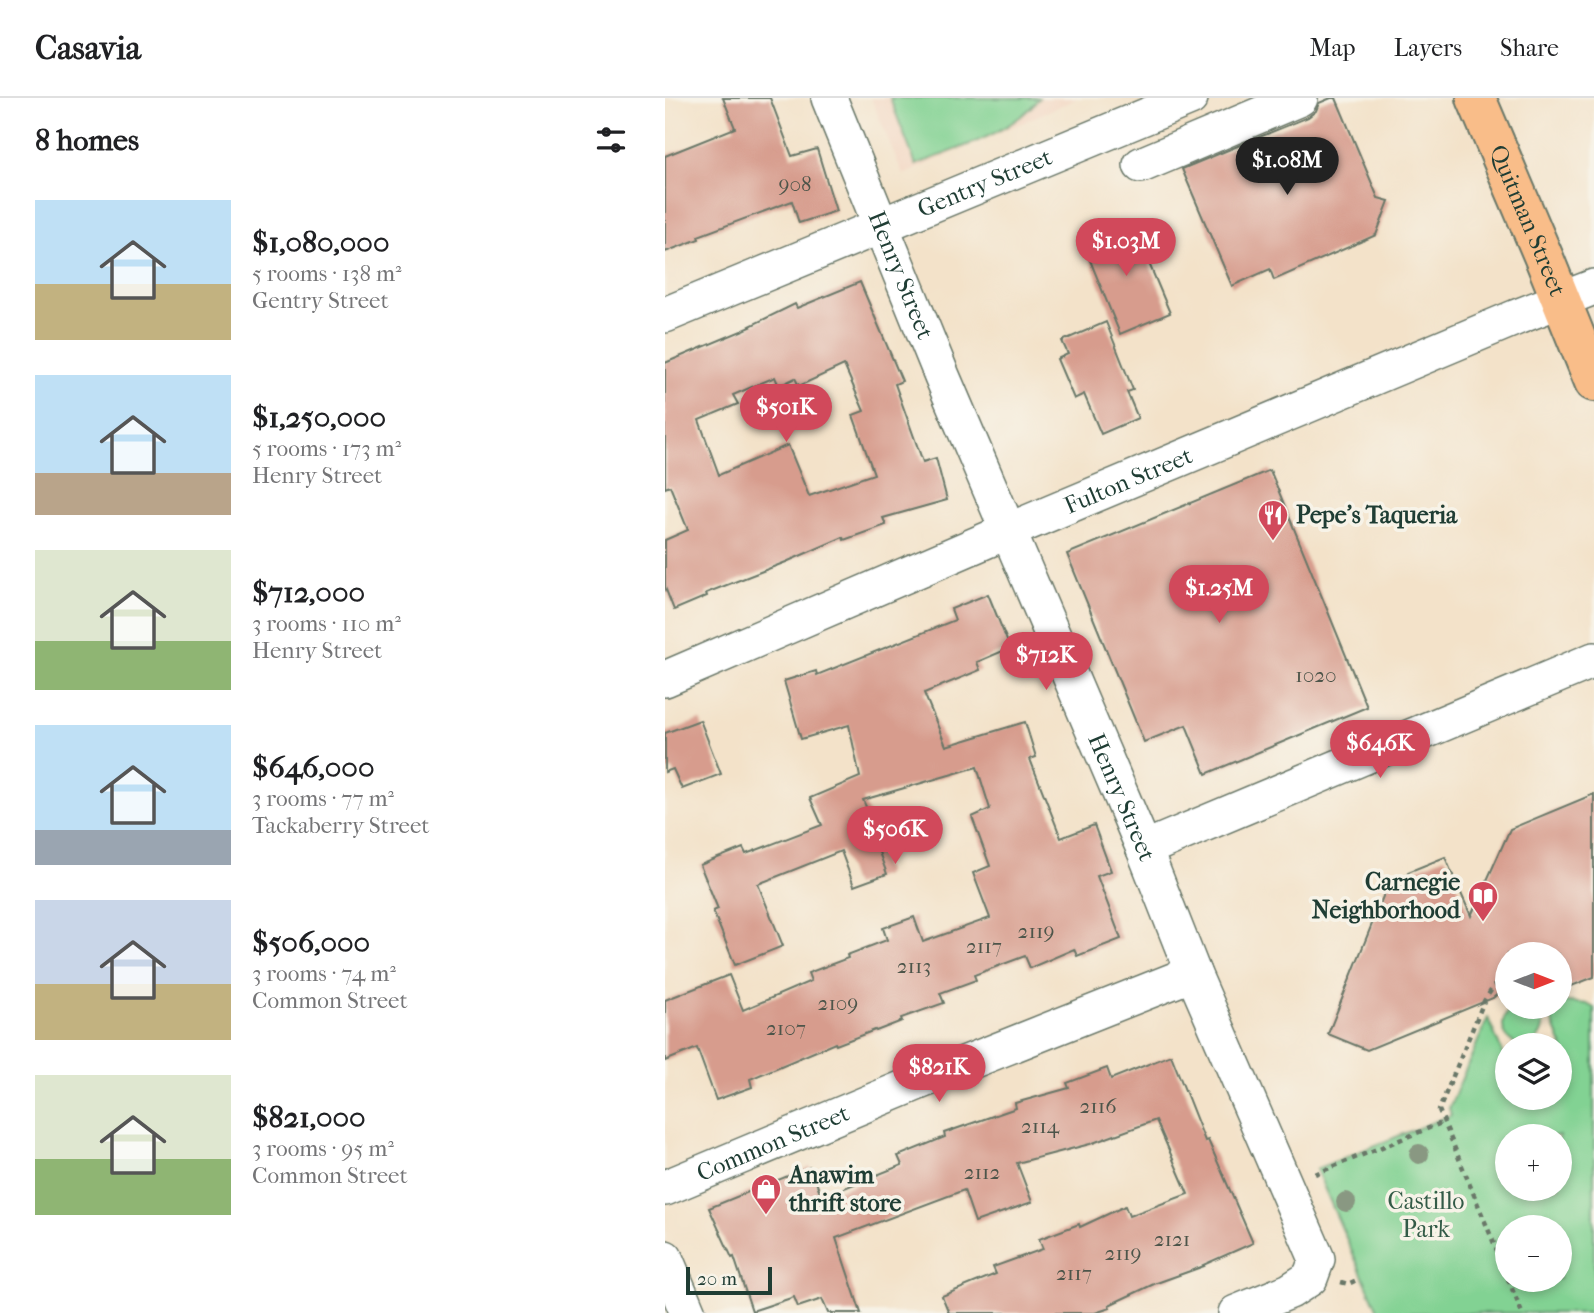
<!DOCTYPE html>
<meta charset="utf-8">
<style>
:root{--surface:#fff;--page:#f2f2f2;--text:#202124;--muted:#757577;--line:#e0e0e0;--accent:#d1495b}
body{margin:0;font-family:"IM FELL French Canon",serif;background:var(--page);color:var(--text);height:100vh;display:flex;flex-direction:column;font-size:26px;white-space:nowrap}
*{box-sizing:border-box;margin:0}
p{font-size:23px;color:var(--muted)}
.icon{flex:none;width:38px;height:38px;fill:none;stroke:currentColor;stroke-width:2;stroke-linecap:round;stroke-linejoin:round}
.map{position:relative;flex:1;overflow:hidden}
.details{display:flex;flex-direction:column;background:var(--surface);width:665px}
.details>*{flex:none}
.needle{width:46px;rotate:90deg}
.tools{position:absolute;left:830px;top:844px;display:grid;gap:14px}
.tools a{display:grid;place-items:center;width:77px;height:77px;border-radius:50%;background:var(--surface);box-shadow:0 4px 10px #0003;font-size:35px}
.scale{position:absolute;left:21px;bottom:18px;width:86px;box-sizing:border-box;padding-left:7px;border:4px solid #1f3d34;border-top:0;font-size:19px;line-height:24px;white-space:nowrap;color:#1f3d34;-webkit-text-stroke:5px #f7f3e8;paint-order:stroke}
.price{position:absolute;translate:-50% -60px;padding:0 16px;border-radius:24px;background:var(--accent);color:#fff;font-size:23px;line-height:46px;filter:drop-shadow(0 2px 4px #0008)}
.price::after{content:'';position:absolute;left:50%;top:42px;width:21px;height:16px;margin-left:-10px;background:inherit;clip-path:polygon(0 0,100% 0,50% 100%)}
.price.current{background:#222;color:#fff}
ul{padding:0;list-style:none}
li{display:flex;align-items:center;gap:21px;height:175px;padding:0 35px}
li span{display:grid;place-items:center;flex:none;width:196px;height:140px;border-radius:0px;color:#555}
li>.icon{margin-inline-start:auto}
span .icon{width:84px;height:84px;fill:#fffc;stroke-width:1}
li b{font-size:30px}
h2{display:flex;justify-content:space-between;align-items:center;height:84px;padding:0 35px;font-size:30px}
header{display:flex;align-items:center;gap:42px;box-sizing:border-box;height:98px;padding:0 35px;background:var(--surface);border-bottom:2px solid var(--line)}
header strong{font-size:33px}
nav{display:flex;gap:38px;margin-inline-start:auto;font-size:24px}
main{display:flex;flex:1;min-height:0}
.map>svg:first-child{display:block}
.built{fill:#f3d4bf}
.green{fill:#82d293;stroke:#508864;stroke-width:2;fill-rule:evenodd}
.building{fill:#d79c8d;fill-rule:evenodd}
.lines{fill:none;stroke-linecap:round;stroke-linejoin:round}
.minor-casing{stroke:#697768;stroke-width:38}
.major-casing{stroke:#697768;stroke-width:42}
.path{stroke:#697768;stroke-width:4.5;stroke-dasharray:5 5;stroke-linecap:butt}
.minor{stroke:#fff;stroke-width:35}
.major{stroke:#f9bd89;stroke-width:38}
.tree{fill:#899882}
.labels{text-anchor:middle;stroke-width:7;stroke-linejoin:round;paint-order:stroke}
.number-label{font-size:21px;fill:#4d554a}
.street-label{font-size:24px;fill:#1f3d34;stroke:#f7f3e8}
.poi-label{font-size:24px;font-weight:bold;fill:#1f3d34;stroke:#f7f3e8;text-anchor:start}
.park-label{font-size:24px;fill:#335b47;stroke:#f7f3e8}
</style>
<header>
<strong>Casavia</strong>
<nav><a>Map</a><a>Layers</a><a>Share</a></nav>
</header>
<main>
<section class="details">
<h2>8 homes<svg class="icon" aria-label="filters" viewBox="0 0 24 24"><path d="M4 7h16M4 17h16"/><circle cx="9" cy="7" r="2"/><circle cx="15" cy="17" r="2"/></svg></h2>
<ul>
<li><span style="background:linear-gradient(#bfe0f5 60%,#c2b280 0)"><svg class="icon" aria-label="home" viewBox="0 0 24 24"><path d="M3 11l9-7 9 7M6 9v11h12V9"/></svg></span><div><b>$1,080,000</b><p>5 rooms · 138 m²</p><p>Gentry Street</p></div></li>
<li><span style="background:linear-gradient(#bfe0f5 70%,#b9a48a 0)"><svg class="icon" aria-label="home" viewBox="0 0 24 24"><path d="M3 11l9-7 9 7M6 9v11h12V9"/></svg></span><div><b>$1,250,000</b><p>5 rooms · 173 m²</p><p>Henry Street</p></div></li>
<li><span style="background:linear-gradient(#dfe7d0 65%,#8fb573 0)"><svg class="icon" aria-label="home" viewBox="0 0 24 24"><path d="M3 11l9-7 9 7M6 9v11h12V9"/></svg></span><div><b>$712,000</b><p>3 rooms · 110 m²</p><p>Henry Street</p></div></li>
<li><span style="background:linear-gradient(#bfe0f5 75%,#9aa5b1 0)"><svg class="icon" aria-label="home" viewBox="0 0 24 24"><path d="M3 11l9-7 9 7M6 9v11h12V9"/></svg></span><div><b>$646,000</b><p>3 rooms · 77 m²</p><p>Tackaberry Street</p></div></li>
<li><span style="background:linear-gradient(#c9d6e8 60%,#c2b280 0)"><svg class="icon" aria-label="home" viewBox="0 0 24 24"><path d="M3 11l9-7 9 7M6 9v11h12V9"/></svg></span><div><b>$506,000</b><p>3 rooms · 74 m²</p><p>Common Street</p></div></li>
<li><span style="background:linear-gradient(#dfe7d0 60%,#8fb573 0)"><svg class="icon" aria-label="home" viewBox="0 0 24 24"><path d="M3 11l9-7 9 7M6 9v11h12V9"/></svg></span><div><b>$821,000</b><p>3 rooms · 95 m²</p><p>Common Street</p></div></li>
</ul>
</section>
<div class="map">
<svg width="929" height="1215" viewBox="0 0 929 1215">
<rect width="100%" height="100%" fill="#f7f3e8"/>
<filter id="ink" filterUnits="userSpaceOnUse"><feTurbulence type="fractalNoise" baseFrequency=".0143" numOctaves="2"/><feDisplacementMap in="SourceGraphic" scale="14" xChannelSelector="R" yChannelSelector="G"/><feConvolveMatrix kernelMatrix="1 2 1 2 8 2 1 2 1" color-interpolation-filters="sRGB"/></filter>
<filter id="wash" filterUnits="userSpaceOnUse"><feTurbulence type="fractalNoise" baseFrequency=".00686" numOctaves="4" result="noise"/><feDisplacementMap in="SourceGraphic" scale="28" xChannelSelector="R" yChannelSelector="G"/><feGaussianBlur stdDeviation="1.57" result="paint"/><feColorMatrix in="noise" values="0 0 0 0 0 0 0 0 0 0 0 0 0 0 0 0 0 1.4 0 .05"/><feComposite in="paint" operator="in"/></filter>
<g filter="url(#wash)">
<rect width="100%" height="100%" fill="#f3e2c9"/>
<!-- built -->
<path class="built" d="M206 0H413L238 77Z"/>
<!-- green -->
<g class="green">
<path d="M225 0H374C346 37 292 50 251 67Z"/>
<path d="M894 903 922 906 929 910V1215H714L651 1071 786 1017 784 1010 823 920 842 966V999H894V974L906 969 881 908H894ZM842 1038H894V1090H842ZM842 1129H894V1181H842Z"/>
<circle cx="858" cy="927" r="20"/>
</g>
<g id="blocks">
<!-- building -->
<g class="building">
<path d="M58 0H105L127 58 152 51 171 113 134 125 127 103 33 138 34 141 0 154V58L70 30Z"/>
<path d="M666 0H671L713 100 724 103 711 137 609 182 605 171 567 188 517 71 643 19 651 13 654 5Z"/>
<path d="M467 125 505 215 455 236 418 145Z"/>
<path d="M195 184 237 283 230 286 258 364 271 360 282 402 218 420 221 427 179 442 178 439 121 464 41 495 42 498 9 512 0 489V442L23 432 5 388 0 390V265L86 229 85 228 130 206 132 210ZM179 267 199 313 188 317 209 376 144 398 123 347 54 377 34 322 73 306 68 297 110 279 114 288 130 280 134 288Z"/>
<path d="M441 224 468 292 462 294 473 320 436 336 419 296 409 301 392 261 403 256 397 243Z"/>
<path d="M605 372 702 609 541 676 521 627 479 644 402 456Z"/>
<path d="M323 496 345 550 312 564 315 572 259 595 281 648 360 624 371 659 365 661 396 740 429 727 446 773 432 778 456 841 412 858 409 851 365 870 360 858 309 877 311 882 275 895 279 905 236 920 237 923 211 933 210 932 171 947 170 945 85 981 87 989 51 1002 32 950 0 963V902L64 877 78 912 146 883 143 875 183 860 182 857 222 842 218 830 249 819 258 844 325 820 308 775 325 768 307 719 325 711 312 669 198 702 208 725 204 727 222 776 189 788 176 753 93 786 118 848 70 867 48 813 53 811 35 767 78 750 81 756 157 727 145 700 195 679 184 627 136 641 119 583 151 573 152 577 290 522 286 511Z"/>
<path d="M35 622 56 676 17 691 8 671 0 674V635Z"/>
<path d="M929 696V879L904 889 894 867V856H842V888L828 900 702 952 663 936 725 781 737 787 743 774 780 759 806 818 845 731Z"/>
<path d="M506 957 540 1043 543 1042 588 1145 538 1167 539 1168 489 1186 444 1207 445 1210 430 1215H284L277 1198 331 1176 328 1169 378 1151 374 1141 414 1126 415 1129 460 1108 464 1118 523 1096 491 1022 425 1046 352 1065 367 1104 310 1124 299 1092 171 1140 196 1215H163L157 1201 133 1209 129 1199 87 1213 69 1159 67 1160 44 1110 145 1069 157 1099 237 1067 233 1058 280 1039 279 1035 351 1010 350 1005 404 990 402 985 442 970 446 981Z"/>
</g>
</g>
</g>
<g filter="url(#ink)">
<use href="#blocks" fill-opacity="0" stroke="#697768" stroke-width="2"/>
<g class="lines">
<!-- minor casing -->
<g class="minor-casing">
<g id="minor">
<path id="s1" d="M164 0 277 278 479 751 528 875 652 1161 645 1180 625 1193 571 1215"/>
<path d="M476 67 635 0"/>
<path id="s2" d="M0 217 525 0"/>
<path id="s3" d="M0 581 343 433 852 219 929 189"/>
<path d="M479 751 929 562"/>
<path id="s4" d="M0 1090 256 983 528 875"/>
<path d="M0 1160 23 1215"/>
</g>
</g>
<!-- major casing -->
<g class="major-casing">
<g id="major">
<path id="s5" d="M811 0 879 160 929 284"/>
</g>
</g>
<!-- path -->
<g class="path">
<path d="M842 881 829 888 819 903 774 1012 842 1177"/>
<path d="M650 1076 779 1024"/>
<path d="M843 1181 857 1215"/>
<path d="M676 1184 683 1186 694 1181"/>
</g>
<!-- minor -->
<use href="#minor" class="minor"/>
<!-- major -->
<use href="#major" class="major"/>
</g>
<!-- trees -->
<g class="tree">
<circle cx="754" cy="1056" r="10"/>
<circle cx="681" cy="1104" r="10"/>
</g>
</g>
<!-- icons -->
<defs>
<g id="restaurant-pin" transform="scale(1.575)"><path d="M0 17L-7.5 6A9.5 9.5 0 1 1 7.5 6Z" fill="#d1495b" stroke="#f7f3e8"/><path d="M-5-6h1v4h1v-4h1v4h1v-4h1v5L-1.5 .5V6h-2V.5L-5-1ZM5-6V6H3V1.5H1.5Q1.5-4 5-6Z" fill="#fff"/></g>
<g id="library-pin" transform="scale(1.575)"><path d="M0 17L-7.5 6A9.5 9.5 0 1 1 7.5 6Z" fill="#d1495b" stroke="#f7f3e8"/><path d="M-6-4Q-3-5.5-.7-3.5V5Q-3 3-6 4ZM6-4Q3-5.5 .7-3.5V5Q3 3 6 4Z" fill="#fff"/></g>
<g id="shop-pin" transform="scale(1.575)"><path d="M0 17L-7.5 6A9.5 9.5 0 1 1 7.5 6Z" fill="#d1495b" stroke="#f7f3e8"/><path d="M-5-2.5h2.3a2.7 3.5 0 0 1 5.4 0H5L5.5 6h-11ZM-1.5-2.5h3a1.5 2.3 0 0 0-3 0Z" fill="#fff"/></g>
</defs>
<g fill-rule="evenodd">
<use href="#restaurant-pin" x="608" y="417"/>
<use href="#library-pin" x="818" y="798"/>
<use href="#shop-pin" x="101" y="1091"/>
</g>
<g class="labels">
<!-- number labels -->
<g class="number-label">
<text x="130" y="93">908</text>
<text x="651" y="584">1020</text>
<text x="371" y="840">2119</text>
<text x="319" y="855">2117</text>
<text x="249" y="875">2113</text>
<text x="173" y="912">2109</text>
<text x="121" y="937">2107</text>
<text x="433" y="1015">2116</text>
<text x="375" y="1035">2114</text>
<text x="317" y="1081">2112</text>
<text x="507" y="1148">2121</text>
<text x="458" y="1162">2119</text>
<text x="409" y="1182">2117</text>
</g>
<!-- street labels -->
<g class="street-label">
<text dy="8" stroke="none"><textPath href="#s2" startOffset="346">Gentry Street</textPath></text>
<text dy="8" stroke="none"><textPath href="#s5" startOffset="133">Quitman Street</textPath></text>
<text dy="8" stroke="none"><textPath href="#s1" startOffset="191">Henry Street</textPath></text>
<text dy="8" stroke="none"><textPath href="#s3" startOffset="504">Fulton Street</textPath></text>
<text dy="8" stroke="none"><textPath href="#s1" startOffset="758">Henry Street</textPath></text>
<text dy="8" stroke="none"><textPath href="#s4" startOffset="117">Common Street</textPath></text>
</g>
<!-- poi labels -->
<g class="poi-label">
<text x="631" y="425">Pepe's Taqueria</text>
<text x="795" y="792" text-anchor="end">Carnegie<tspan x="795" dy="28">Neighborhood</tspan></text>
<text x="124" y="1085">Anawim<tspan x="124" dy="28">thrift store</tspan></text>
</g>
<!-- park labels -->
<g class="park-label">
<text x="761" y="1111">Castillo<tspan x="761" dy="28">Park</tspan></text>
</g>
</g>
</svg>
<div class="tools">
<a><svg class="needle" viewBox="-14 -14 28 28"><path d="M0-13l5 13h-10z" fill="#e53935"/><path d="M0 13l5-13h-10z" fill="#757577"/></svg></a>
<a><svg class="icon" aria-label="layers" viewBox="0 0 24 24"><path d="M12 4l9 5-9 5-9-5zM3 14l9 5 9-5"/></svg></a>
<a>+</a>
<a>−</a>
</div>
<div class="scale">20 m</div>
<b class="price current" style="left:622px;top:99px">$1.08M</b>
<b class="price" style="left:461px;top:180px">$1.03M</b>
<b class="price" style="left:121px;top:346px">$501K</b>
<b class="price" style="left:554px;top:527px">$1.25M</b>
<b class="price" style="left:381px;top:594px">$712K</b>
<b class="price" style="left:715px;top:682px">$646K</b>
<b class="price" style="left:230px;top:768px">$506K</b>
<b class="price" style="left:274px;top:1006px">$821K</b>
</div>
</main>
